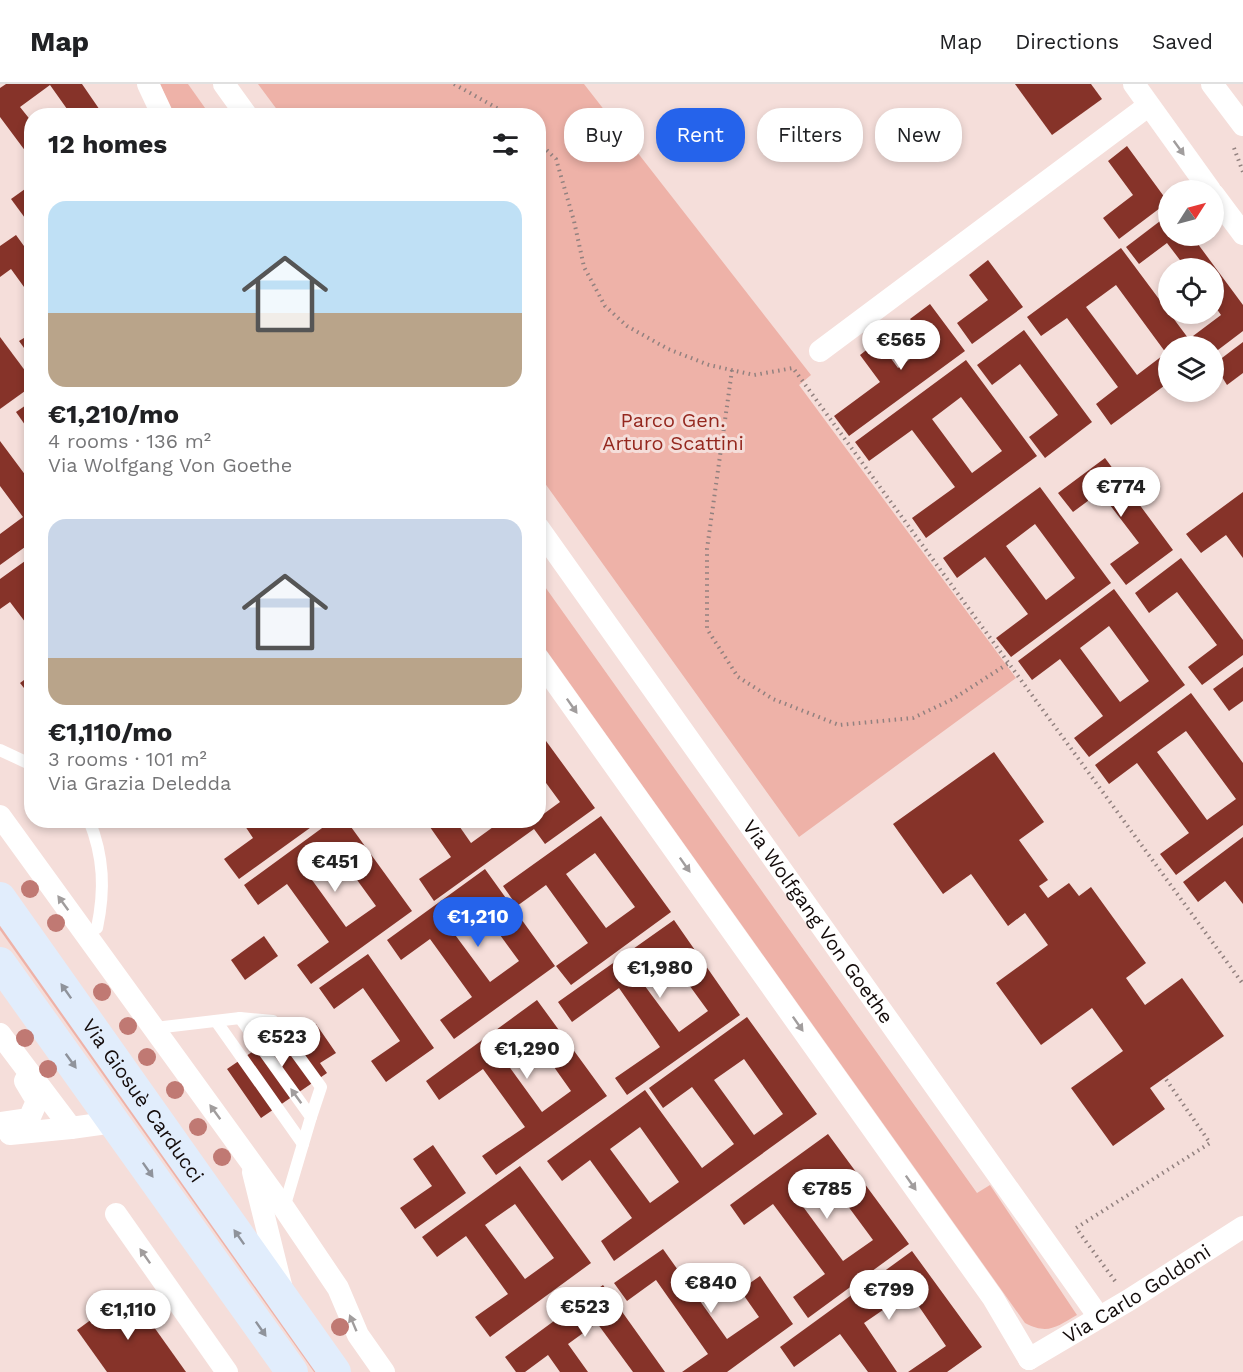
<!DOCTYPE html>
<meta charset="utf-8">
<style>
:root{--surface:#fff;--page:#f6f6f6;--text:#202124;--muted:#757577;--line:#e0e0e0;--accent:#2563eb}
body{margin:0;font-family:"Work Sans",sans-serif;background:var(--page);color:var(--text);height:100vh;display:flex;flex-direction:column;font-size:22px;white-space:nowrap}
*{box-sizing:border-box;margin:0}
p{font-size:20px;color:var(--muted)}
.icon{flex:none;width:33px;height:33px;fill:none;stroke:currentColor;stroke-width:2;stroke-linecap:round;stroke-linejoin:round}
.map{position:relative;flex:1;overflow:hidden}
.panel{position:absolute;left:24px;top:24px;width:522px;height:720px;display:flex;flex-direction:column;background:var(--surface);border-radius:24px;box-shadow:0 3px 9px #0003}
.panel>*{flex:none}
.guide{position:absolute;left:564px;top:24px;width:570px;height:54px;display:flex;gap:12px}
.needle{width:39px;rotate:54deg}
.controls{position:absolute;left:1158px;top:96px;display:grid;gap:12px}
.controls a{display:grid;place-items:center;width:66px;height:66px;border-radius:50%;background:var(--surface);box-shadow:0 3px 9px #0003;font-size:30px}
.price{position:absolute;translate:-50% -51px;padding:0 14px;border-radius:21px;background:#fff;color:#222;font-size:20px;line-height:39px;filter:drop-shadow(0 2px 3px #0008)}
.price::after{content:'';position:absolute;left:50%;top:36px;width:18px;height:14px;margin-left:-9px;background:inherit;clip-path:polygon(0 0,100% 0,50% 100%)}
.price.current{background:var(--accent);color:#fff}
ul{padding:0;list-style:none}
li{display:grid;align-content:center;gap:12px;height:318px;padding:0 24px}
li span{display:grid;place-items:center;height:186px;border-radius:18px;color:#555}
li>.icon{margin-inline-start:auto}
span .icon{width:108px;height:108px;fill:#fffc;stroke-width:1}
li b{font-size:26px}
h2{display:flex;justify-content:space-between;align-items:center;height:72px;padding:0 24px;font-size:26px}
.tag{padding:0 21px;border-radius:24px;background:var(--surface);box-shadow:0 3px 9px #0003;font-size:21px;line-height:54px}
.tag.current{background:var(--accent);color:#fff}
header{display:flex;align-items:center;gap:36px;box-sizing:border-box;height:84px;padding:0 30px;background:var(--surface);border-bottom:2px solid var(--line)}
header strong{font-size:28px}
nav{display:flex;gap:33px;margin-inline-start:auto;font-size:21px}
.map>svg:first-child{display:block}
.green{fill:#eeb2a8}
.building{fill:#863329;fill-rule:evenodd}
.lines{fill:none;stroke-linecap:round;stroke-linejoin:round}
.path{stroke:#92817f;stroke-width:4;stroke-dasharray:1.5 4.5;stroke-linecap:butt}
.lane{stroke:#fff;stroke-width:12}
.street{stroke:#fff;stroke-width:22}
.secondary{stroke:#e1edfc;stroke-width:32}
.tree{fill:#c07973}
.oneway{fill:#a19d9d}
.oneway2{fill:#8f939b}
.labels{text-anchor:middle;stroke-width:6;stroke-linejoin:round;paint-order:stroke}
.park-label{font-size:20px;fill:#94271e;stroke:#f5deda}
.street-label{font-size:20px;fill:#130b0a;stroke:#f5deda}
</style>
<header>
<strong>Map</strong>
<nav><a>Map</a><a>Directions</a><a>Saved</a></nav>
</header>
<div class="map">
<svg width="1243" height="1288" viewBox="0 0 1243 1288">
<rect width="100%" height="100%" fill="#f5deda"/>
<!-- green -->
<g class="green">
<path d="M160 0H188L210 31H173Z"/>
<path d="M258 0H584L811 291 799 301 1016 594 799 753 539 391 538 32 281 31Z"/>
<path d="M538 493 977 1109 990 1101 1077 1231C1056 1243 1048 1251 1025 1239L539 556Z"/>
<path d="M0 830 325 1288H314L0 846Z"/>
</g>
<!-- building -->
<g class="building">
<path d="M6 0H82L104 32H72L50 1 20 23 32 38V76L0 33V4Z"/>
<path d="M1015 0H1091L1102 15 1052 51Z"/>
<path d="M1127 62 1168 118 1119 155 1103 134 1133 111 1108 77Z"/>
<path d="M32 100V129L25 134 11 115Z"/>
<path d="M1168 131V152H1192L1243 221V247L1214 269V262H1201L1193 252 1221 231 1214 221V184H1186L1167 159 1139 180 1126 163Z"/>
<path d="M16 151 32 173V214L11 185 0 193V162Z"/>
<path d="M1121 164 1194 262H1168V299L1111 341 1096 320 1118 303 1067 234 1041 252 1027 233ZM1116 201 1166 269 1137 291 1086 223Z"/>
<path d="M988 176 1023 223 972 260 957 239 988 216 969 191Z"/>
<path d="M930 220 965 267 849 352 834 332 880 298 860 271 878 257 898 284 930 260 910 235Z"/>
<path d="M1024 246 1092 338 1045 374 1029 353 1058 331 1020 280 992 301 977 281Z"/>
<path d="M32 249V275L19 257Z"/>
<path d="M0 253 32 296V302L0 325Z"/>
<path d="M1243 258V289L1227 301 1214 280Z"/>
<path d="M966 276 1037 372 926 454 912 434 955 403 912 346 869 377 855 358ZM961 313 1002 367 972 389 932 335Z"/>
<path d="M32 317V347L30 348 16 328Z"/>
<path d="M0 357 32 400V458L0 481V450L23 433 0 402Z"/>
<path d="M1105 374 1173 466 1126 501 1110 480 1139 459 1100 408 1073 428 1058 409Z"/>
<path d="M1040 403 1111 499 1011 573 996 554 1028 530 985 473 957 494 943 474ZM1035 440 1075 494 1046 516 1006 462Z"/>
<path d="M1243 408V474L1226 451 1201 469 1186 450Z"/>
<path d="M32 472V505L30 507 32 509V547L10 518 0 525V495Z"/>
<path d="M1181 474 1243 556V571L1202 601 1188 583 1217 561 1177 508 1149 529 1135 509Z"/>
<path d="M1114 505 1185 601 1089 673 1074 654 1103 632 1060 575 1032 596 1018 577ZM1109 542 1149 597 1120 618 1080 564Z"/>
<path d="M1243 583V617L1229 627 1213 605Z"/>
<path d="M32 590V614L20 599Z"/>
<path d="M1191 609 1243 679V741L1176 791 1160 770 1189 749 1137 679 1109 700 1095 681ZM1186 647 1236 715 1207 736 1157 668Z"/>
<path d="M538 646 595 724 545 760 534 745 434 817 419 795 451 773 425 736H455L471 759 500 738 499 736H528L530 740 538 736V734L560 718 538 688Z"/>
<path d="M994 668 1044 738 1019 756 1048 796 1039 802 1048 814 1069 799 1079 812 1091 803 1146 879 1126 894 1145 921 1182 894 1224 952 1150 1004 1165 1025 1113 1062 1071 1004 1123 967 1092 924 1041 961 996 899 1048 861 1025 829 1008 842 971 790 943 810 893 740Z"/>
<path d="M601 732 671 828 571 901 556 882 588 859 546 801 517 822 503 802ZM595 769 635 823 606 844 566 790Z"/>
<path d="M241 736H272L273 738 275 736H321L239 795 224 775 253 754Z"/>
<path d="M333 736H346L412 827 311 900 297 881 329 858 287 800 258 821 244 801ZM336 767 376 822 346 843 307 789Z"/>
<path d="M1243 753V820L1225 797 1198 818 1183 798Z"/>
<path d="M485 785 555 882 454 955 440 936 472 913 430 855 401 876 387 856ZM479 822 519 877 490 898 450 844Z"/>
<path d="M674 836 740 931 627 1011 615 994 660 963 619 904 572 938 558 918ZM668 872 708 927 679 948 639 894Z"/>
<path d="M264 852 278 872 245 896 231 876Z"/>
<path d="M368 870 434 964 386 998 371 977 400 957 363 904 334 925 319 904Z"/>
<path d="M537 916 607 1012 496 1091 482 1072 525 1043 483 985 439 1016 426 997ZM532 952 571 1007 542 1028 503 974Z"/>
<path d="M747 933 817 1030 614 1177 601 1157 632 1134 590 1076 562 1097 547 1077 645 1006 702 1084 734 1060 692 1003 663 1024 649 1004ZM744 975 783 1030 754 1051 714 996ZM640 1043 679 1098 650 1119 610 1065Z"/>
<path d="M293 940 300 951 316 940 336 969 320 979 327 989 261 1034 227 985Z"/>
<path d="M828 1050 909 1160 808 1234 793 1213 825 1190 773 1120 744 1141 730 1121ZM822 1087 873 1156 843 1177 793 1109Z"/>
<path d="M433 1061 466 1109 415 1145 400 1124 432 1102 413 1075Z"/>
<path d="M520 1082 591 1179 490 1253 475 1233 508 1210 466 1152 437 1173 422 1153ZM515 1120 554 1174 525 1195 485 1141Z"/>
<path d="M663 1165 727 1255 759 1233 740 1206 760 1192 793 1240 727 1288H682L708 1270 656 1196 627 1217 614 1199Z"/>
<path d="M912 1167 982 1263 947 1288H908L946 1262 909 1208 864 1239 897 1288H868L840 1250 794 1283 780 1263Z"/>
<path d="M603 1201 665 1288H633L597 1239 568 1260 588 1288H560L548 1271 525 1288H516L505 1273Z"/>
<path d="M129 1208 186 1288H107L77 1246Z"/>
</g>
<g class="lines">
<!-- path -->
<g class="path">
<path d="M454 0 511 32"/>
<path d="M538 58 556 75 574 137 584 183 605 222 627 242 668 265 709 281 754 291 793 284 1243 900"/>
<path d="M1234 64 1243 88"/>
<path d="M732 286 707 465V545L738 593 773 615 839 641 913 634 953 615 1009 579"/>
<path d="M1115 1197 1076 1144 1210 1059 1165 994"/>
</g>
<!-- lane -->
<g class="lane">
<path d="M0 666 32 681"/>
<path d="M89 736C104 773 105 806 97 844"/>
<path d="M240 934 273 937 321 1003 311 1033"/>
<path d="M216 937 303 1060"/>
<path d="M155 944 240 934 311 1033 284 1124"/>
</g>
<!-- street -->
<g class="street">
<path d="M148 0 163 32"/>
<path d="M224 0 247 32"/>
<path d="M1134 0 1210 106"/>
<path d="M1212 0 1243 41"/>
<path d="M1214 111 1243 150"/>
<path d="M820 267 1148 22"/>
<path id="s1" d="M538 443 1099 1233"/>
<path d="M538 574 993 1214 1029 1275"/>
<path d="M0 732 284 1124 338 1204 358 1251 384 1288"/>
<path d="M0 950 71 1044 114 1038"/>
<path d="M0 1039 29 1035 37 1017 25 997"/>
<path d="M10 1050 71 1044"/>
<path d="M253 1088 282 1205"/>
<path d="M116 1130 227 1288"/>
<path id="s2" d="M1029 1275 1129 1216 1243 1143"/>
</g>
<!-- secondary -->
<g class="secondary">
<path id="s3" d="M0 814 335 1288"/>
<path d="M0 879 292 1288"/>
</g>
</g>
<!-- trees -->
<g class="tree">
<circle cx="30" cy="805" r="9"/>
<circle cx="56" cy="839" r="9"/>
<circle cx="102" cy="908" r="9"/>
<circle cx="128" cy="942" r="9"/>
<circle cx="25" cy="954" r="9"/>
<circle cx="147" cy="973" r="9"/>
<circle cx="48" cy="985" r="9"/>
<circle cx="175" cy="1006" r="9"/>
<circle cx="198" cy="1043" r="9"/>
<circle cx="222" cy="1073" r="9"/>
<circle cx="340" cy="1243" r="9"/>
</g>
<!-- one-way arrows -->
<defs><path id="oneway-solid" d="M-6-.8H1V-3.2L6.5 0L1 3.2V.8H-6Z" transform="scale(1.5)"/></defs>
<g class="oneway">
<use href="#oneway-solid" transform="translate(1179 64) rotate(54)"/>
<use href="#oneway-solid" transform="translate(572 622) rotate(55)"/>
<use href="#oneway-solid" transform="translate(685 781) rotate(55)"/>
<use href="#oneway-solid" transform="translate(63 819) rotate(-126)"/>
<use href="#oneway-solid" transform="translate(798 940) rotate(55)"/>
<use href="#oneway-solid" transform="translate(296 1012) rotate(-126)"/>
<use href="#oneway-solid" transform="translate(215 1028) rotate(-126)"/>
<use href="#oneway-solid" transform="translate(911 1099) rotate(55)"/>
<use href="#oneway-solid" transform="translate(145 1172) rotate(-125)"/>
<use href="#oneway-solid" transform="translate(353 1239) rotate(-113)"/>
</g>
<g class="oneway2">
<use href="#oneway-solid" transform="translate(66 907) rotate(-125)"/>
<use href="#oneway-solid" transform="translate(71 977) rotate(54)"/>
<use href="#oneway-solid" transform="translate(148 1086) rotate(55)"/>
<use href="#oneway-solid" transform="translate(239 1153) rotate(-125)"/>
<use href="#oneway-solid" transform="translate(261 1245) rotate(55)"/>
</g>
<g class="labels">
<!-- park labels -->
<g class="park-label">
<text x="673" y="343">Parco Gen.<tspan x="673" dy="23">Arturo Scattini</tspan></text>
</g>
<!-- street labels -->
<g class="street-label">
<text dy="7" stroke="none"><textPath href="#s1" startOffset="484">Via Wolfgang Von Goethe</textPath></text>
<text dy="7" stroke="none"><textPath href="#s3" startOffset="248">Via Giosuè Carducci</textPath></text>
<text dy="7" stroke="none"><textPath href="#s2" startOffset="126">Via Carlo Goldoni</textPath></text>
</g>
</g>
</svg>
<div class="controls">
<a><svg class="needle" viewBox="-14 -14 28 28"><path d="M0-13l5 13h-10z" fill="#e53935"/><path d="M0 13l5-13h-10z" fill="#757577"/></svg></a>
<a><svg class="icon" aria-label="locate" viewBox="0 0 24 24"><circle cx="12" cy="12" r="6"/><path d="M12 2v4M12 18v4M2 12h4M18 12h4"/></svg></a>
<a><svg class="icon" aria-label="layers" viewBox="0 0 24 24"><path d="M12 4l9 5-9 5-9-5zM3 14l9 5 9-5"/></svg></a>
</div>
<b class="price" style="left:901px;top:287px">€565</b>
<b class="price" style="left:1121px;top:434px">€774</b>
<b class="price" style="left:335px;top:809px">€451</b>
<b class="price current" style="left:478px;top:864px">€1,210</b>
<b class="price" style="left:660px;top:915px">€1,980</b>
<b class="price" style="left:282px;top:984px">€523</b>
<b class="price" style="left:527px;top:996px">€1,290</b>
<b class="price" style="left:827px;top:1136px">€785</b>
<b class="price" style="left:711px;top:1230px">€840</b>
<b class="price" style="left:889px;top:1237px">€799</b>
<b class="price" style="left:585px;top:1254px">€523</b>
<b class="price" style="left:128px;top:1257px">€1,110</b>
<div class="guide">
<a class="tag">Buy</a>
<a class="tag current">Rent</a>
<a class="tag">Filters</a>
<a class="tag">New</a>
</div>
<section class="panel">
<h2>12 homes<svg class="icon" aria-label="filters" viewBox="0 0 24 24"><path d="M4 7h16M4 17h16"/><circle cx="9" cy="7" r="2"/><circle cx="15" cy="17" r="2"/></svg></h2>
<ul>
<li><span style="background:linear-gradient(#bfe0f5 60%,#b9a48a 0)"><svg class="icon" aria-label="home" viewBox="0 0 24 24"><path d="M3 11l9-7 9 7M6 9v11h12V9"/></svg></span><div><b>€1,210/mo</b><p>4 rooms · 136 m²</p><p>Via Wolfgang Von Goethe</p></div></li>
<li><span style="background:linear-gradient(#c9d6e8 75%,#b9a48a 0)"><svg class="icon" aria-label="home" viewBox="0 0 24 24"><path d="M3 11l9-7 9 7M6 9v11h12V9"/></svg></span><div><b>€1,110/mo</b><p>3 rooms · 101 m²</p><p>Via Grazia Deledda</p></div></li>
</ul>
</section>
</div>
